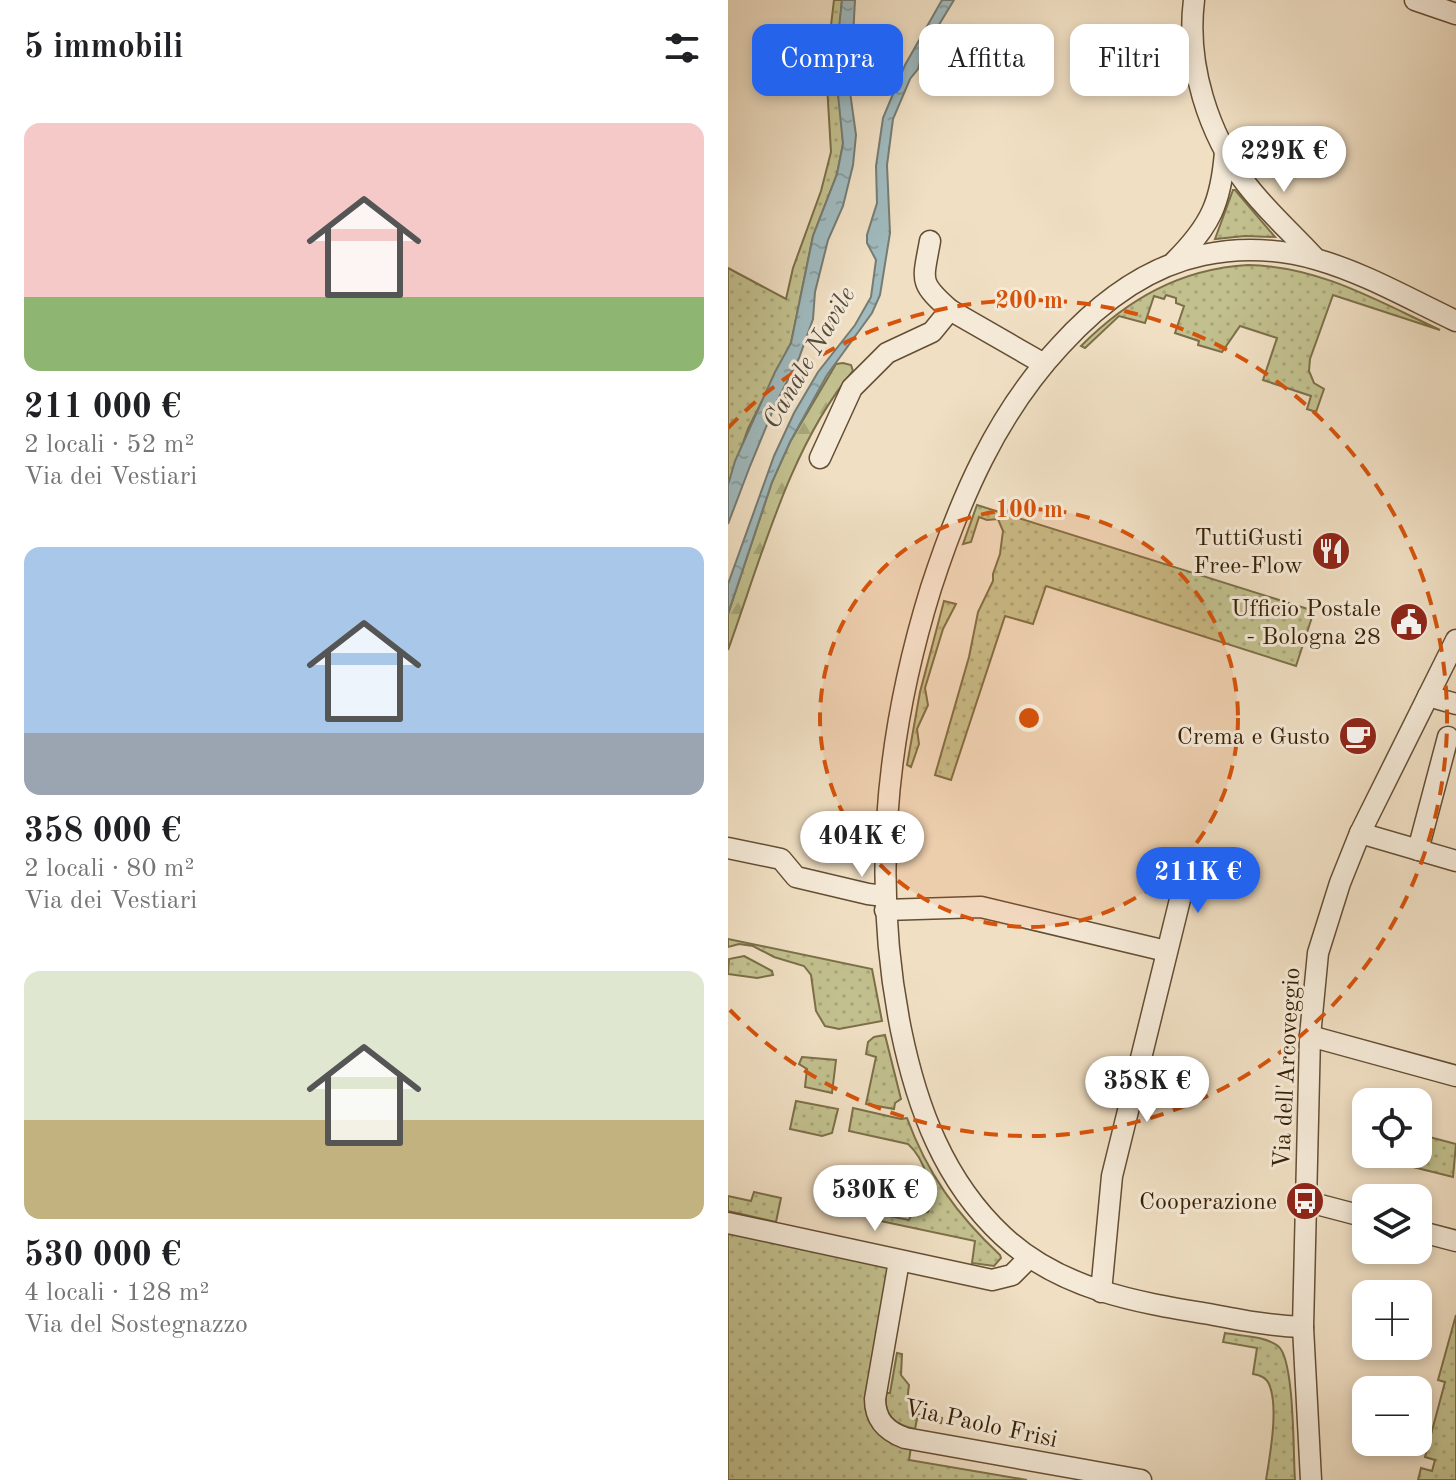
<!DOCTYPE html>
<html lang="it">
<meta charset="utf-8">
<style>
:root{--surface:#fff;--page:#f6f6f6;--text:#202124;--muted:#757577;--accent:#2563eb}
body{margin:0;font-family:"Old Standard TT",serif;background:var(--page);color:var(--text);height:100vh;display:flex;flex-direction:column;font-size:30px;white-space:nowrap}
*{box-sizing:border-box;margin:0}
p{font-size:26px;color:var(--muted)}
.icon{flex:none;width:44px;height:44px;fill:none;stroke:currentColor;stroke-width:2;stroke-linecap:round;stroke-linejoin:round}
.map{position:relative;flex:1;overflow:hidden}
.sheet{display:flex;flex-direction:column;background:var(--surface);width:728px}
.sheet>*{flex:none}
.top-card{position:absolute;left:24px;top:24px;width:584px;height:72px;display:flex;gap:16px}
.tools{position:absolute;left:624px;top:1088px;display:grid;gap:16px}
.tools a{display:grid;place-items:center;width:80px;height:80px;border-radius:16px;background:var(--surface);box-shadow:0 4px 12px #0003;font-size:40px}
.price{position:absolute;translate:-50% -68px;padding:0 18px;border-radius:28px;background:#fff;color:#222;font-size:26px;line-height:52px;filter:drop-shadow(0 2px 4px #0008)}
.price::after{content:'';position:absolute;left:50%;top:48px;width:24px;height:18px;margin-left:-12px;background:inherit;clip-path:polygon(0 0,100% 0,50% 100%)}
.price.selected{background:var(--accent);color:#fff}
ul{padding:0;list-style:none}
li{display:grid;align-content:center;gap:16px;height:424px;padding:0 24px}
li span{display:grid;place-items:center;height:248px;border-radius:16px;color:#555}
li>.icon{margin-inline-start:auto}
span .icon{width:144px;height:144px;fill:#fffc;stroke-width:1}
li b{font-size:34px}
h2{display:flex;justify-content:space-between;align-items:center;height:96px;padding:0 24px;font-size:34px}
.tag{padding:0 28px;border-radius:16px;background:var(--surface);box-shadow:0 4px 12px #0003;font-size:28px;line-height:72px}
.tag.selected{background:var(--accent);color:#fff}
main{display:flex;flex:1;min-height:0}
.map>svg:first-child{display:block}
.grass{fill:url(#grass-dots);stroke:#7c6f48;stroke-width:2}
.forest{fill:url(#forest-firs);stroke:#7c6f48;stroke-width:2}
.water{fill:url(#water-ripples);stroke:#767c73;stroke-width:2}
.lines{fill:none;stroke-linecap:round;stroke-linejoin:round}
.minor-casing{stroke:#644e33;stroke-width:23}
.minor{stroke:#f5ead8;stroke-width:20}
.ring{fill:none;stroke:#d6530b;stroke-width:4;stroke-dasharray:14 10}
.labels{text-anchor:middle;stroke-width:6;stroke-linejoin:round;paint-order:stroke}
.poi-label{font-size:24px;fill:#361e03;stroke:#f5ead8;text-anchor:end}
.street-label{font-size:24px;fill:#361e03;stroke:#f5ead8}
.water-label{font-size:26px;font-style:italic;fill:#564d3b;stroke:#f5ead8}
.centre{fill:#d6530b;stroke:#f5ead8;stroke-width:4}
.ring-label{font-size:24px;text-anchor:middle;font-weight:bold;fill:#d6530b;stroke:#f5ead8;stroke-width:6;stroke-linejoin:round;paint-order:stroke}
</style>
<main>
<section class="sheet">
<h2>5 immobili<svg class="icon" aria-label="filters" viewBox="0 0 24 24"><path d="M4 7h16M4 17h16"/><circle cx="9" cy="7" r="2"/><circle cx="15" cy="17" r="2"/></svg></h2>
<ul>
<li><span style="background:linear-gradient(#f6c9c9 70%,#8fb573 0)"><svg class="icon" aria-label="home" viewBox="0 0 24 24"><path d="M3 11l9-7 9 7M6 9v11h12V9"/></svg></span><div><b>211 000 €</b><p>2 locali · 52 m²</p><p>Via dei Vestiari</p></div></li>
<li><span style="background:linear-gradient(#a9c7e8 75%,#9aa5b1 0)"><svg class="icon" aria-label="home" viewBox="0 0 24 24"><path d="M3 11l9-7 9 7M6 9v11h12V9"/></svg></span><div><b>358 000 €</b><p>2 locali · 80 m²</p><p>Via dei Vestiari</p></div></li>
<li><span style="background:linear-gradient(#dfe7d0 60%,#c2b280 0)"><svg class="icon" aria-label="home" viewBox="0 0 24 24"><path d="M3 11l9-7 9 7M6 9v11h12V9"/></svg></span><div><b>530 000 €</b><p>4 locali · 128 m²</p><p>Via del Sostegnazzo</p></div></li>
</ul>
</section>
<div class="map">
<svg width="728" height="1480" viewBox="0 0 728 1480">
<defs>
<pattern id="grass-dots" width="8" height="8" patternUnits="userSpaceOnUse" patternTransform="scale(2)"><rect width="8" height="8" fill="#c2c08e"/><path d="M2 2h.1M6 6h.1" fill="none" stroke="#a7a579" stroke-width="1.8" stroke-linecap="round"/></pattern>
<pattern id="forest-firs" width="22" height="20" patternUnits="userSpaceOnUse" patternTransform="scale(2)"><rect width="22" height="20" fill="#c2c08e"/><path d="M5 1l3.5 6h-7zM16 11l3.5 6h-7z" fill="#a7a579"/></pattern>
<pattern id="water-ripples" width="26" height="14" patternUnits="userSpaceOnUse" patternTransform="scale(2)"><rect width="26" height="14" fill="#a0babe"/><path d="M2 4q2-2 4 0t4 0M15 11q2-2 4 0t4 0" fill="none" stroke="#8a9fa2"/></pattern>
</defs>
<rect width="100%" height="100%" fill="#f0dfc3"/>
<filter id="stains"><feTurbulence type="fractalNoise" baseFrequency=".0025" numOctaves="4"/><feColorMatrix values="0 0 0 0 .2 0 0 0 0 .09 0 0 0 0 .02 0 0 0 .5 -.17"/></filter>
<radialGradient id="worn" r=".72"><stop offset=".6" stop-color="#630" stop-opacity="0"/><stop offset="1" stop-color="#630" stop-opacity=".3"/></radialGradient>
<!-- grass -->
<g class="grass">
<path d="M106 0H114L107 83 114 112 115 144 109 174 85 236 63 343 20 429 0 485V268L58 299 65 268 93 191 103 152 98 68Z"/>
<path d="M505 190H507L547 237 517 236 487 239Z"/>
<path d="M520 265C591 266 650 301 712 330L605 295 582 359 581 371 586 383 596 389 588 412 579 409 583 396 535 380 549 338 512 326 494 352 470 345 471 341 447 333 456 306 448 303V298L438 295 436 299 426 296 417 323 391 316 357 348 353 346C400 299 452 269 520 265Z"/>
<path d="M249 505 586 611 568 666 318 586 305 624 277 616 223 780 207 775 241 657 250 612 265 581V574L272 554 275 531 270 519 259 520 251 517 243 542 235 544Z"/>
<path d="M216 601 228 604 215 629 197 688 200 705 189 729 191 744 183 767 179 765 192 692Z"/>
<path d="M0 939 144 969 154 1021 111 1029 97 1026 88 1011 83 975 76 966 46 957 25 946 11 944 0 947Z"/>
<path d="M16 956 44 971 45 975 29 978 0 974 1 959Z"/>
<path d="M157 1035 173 1099 167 1103 166 1109 138 1104 148 1057 138 1054 140 1042 146 1037Z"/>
<path d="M74 1057 108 1060 104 1093 77 1087 79 1069 71 1064Z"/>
<path d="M68 1101 110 1109 104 1133 94 1136 62 1129Z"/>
<path d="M125 1108 173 1119 179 1118C199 1173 229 1215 272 1255L273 1258 266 1266 244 1263 247 1241 143 1219 144 1213 181 1220 184 1214 200 1212C208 1193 196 1158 180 1144L121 1131Z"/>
<path d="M690 1134 728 1144 725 1177 681 1166 684 1154H690Z"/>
<path d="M26 1192 53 1198 48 1222 0 1211V1196L23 1201Z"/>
<path d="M0 1231 158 1267 160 1269 143 1423C153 1439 165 1444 183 1447L181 1460 299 1480H0Z"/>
<path d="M728 1315V1480H690L693 1468 704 1471 707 1460 697 1457 717 1382 710 1380Z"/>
<path d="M497 1333C514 1336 537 1336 550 1346 567 1359 565 1456 567 1480H538C542 1455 551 1407 541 1384 538 1377 532 1375 525 1374L529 1348 495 1342Z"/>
<path d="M169 1353 174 1354 173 1375 181 1385C176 1418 186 1413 214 1418L213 1423 189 1419 187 1429C167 1425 155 1415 158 1393H162Z"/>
</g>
<!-- forest -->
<path class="forest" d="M115 363 123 365 125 371C62 446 33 559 0 650V614L44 482 62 442 108 364Z"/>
<!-- water -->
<g class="water">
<path d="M114 0H127L122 92 128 135 125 165 115 206 100 240 87 292 85 319 71 358 48 403 22 466 0 524V485L7 461 47 372 63 343 85 236 109 174 115 144 107 65Z"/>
<path d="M214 0H226L195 51 190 69 182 79 165 119 159 165 162 233 152 295 144 313 99 375 62 442 44 482 0 614V584L46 456 66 413 90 372 127 325 143 297 148 260 139 243V235L149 203 148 166 155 118 177 65Z"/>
</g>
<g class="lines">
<!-- minor casing -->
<g class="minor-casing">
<g id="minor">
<path d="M466 0C458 64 480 134 519 185 539 211 564 233 586 257"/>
<path d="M687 0 728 14"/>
<path d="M447 261C483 225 493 202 497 152"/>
<path d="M222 310 316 364"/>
<path d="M92 458 124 388 159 353 204 332 222 310C190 282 195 281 202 241"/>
<path d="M700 696 728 704"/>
<path d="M632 833 728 861"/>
<path d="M0 848 53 859 68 877 140 894 156 896"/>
<path d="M690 850 720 737"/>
<path d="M157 910 253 907 438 951"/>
<path d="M582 1036 728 1076"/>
<path d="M577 1201 638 1217"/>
<path d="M0 1223 264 1280 284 1275 301 1258"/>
<path d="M690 1231 728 1241"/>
<path d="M171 1261 147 1399C147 1420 158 1431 177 1438L413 1480"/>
<path d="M373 1292 384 1176 460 867"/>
<path d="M575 1327C543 1326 512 1320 481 1314 407 1302 332 1289 275 1236 216 1181 189 1108 173 1030 143 881 158 733 203 588 232 499 268 415 332 346 371 303 417 267 475 255 573 234 644 281 728 321"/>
<path d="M583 1480 575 1327 582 1036 590 953 612 883 632 833 728 640"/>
</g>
</g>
<!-- minor -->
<use href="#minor" class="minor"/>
</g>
<!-- distance rings -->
<circle cx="301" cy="718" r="209" fill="#d6530b" fill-opacity=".12"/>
<g class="ring">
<circle cx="301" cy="718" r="209"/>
<path d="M0 428A418 418 0 1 1 0 1008"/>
</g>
<!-- icons -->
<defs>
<g id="restaurant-disc" transform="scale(2)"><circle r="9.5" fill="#8f2418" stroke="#f5ead8"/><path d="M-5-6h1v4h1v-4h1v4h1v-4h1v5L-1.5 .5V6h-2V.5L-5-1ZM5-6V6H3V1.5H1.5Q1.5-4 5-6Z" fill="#fff"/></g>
<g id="civic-disc" transform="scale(2)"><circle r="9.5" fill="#8f2418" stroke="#f5ead8"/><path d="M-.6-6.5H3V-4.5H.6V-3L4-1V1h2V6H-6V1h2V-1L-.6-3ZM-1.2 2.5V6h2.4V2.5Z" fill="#fff"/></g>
<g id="cafe-disc" transform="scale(2)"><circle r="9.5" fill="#8f2418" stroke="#f5ead8"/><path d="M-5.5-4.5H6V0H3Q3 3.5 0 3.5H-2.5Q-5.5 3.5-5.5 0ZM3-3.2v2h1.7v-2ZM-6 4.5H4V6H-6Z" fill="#fff"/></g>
<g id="bus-disc" transform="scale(2)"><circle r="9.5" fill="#8f2418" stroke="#f5ead8"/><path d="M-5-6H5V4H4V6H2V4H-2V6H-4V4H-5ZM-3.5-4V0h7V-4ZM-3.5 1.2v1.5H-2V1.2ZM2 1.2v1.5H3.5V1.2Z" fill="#fff"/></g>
</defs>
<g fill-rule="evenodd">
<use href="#restaurant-disc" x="603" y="551"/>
<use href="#civic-disc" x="681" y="622"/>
<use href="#cafe-disc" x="630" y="736"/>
<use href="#bus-disc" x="577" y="1201"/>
</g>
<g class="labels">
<!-- poi labels -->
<g class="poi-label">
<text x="575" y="545">TuttiGusti<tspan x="575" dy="28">Free-Flow</tspan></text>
<text x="653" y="616">Ufficio Postale<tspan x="653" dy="28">- Bologna 28</tspan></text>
<text x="602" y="744">Crema e Gusto</text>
<text x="549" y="1209">Cooperazione</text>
</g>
<!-- street labels -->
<g class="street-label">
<text transform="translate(558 1068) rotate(-87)" y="8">Via dell'Arcoveggio</text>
<text transform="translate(253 1423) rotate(12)" y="8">Via Paolo Frisi</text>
</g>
<!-- water labels -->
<g class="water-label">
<text transform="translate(80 357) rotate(-60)" y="9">Canale Navile</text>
</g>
</g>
<circle cx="301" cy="718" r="12" class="centre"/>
<g class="ring-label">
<text x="301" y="308">200 m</text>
<text x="301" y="517">100 m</text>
</g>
<rect width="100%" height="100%" filter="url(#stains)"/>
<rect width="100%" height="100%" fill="url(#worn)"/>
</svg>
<div class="tools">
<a><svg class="icon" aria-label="locate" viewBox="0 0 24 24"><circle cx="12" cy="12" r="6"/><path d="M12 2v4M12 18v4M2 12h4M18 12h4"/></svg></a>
<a><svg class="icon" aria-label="layers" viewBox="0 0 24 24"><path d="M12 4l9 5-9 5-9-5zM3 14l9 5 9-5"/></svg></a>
<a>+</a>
<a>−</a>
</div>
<b class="price" style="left:556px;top:194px">229K €</b>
<b class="price" style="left:134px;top:879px">404K €</b>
<b class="price selected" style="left:470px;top:915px">211K €</b>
<b class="price" style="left:419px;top:1124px">358K €</b>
<b class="price" style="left:147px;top:1233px">530K €</b>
<div class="top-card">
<a class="tag selected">Compra</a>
<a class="tag">Affitta</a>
<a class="tag">Filtri</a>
</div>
</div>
</main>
